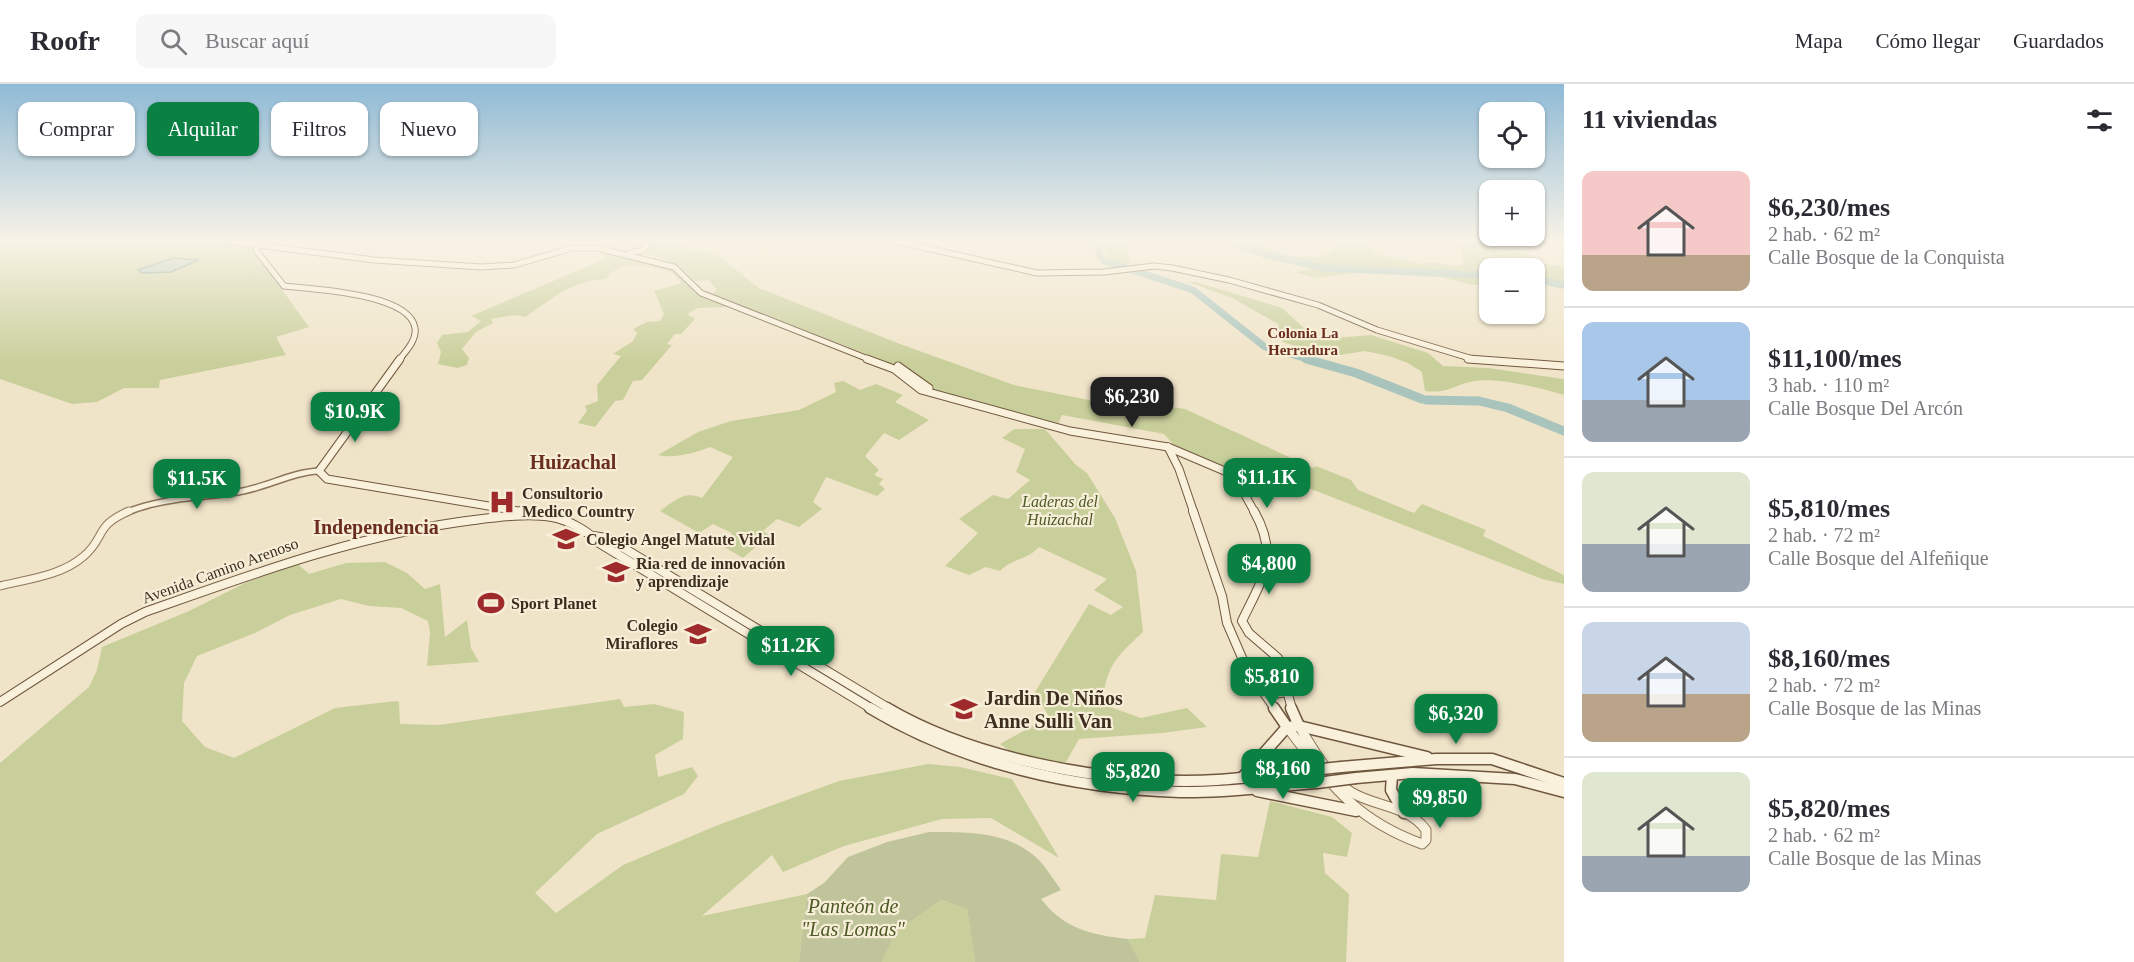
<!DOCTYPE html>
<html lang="es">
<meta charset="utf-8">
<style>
:root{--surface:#fff;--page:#f7f7f7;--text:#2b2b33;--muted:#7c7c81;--line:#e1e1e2;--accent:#0b8043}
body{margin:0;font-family:"Times New Roman",serif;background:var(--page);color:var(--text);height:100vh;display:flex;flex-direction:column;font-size:22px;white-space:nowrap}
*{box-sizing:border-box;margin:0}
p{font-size:20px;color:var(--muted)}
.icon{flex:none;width:33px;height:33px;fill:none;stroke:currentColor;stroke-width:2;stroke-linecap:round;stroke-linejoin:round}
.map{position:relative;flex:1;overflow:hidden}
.side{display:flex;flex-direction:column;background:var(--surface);width:570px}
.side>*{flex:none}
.guide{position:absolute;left:18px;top:18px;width:570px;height:54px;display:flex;gap:12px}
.tools{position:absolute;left:1479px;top:18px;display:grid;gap:12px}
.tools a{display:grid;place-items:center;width:66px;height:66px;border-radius:12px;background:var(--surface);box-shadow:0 2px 4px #0004;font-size:30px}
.price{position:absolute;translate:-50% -51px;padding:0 14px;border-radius:12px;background:var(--accent);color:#fff;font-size:20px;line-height:39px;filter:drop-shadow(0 2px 3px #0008)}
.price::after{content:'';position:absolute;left:50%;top:36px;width:18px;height:14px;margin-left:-9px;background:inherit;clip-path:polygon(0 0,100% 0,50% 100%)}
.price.on{background:#222;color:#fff}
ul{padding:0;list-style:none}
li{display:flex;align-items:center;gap:18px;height:150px;padding:0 18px}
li+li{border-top:2px solid var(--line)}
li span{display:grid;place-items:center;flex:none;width:168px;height:120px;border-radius:12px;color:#555}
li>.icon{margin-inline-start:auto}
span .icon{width:72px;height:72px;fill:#fffc;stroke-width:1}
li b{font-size:26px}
h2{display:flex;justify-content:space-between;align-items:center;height:72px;padding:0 18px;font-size:26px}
.chip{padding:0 21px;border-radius:12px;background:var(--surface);box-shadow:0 2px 4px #0004;font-size:21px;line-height:54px}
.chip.on{background:var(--accent);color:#fff}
header{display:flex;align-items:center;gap:36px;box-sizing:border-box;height:84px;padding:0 30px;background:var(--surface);border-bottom:2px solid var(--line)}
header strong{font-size:28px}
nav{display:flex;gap:33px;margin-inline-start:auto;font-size:21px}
.search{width:420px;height:54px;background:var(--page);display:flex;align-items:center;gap:15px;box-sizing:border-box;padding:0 21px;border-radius:12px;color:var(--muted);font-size:22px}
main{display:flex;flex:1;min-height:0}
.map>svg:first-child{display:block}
.green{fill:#c9cf9b}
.cemetery{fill:#bfc49a}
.water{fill:#a9c4bc;stroke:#6f938a;stroke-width:1.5}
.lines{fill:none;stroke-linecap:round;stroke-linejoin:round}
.river-far1{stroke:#a9c4bc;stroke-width:7}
.river{stroke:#a9c4bc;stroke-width:9}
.tertiary-far2-casing{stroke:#8d765c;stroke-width:8}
.tertiary-far1-casing{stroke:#8d765c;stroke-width:9}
.tertiary-casing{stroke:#8d765c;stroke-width:11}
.secondary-far3-casing{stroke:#6f573f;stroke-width:7}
.secondary-far2-casing{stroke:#6f573f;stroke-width:9}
.secondary-far1-casing{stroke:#6f573f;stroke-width:10}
.secondary-casing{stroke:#6f573f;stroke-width:13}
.tertiary-far2{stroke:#faf1dc;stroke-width:5}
.tertiary-far1{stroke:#faf1dc;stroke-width:7}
.tertiary{stroke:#faf1dc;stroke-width:9}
.secondary-far3{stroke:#faf1dc;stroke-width:5}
.secondary-far2{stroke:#faf1dc;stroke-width:7}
.secondary-far1{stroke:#faf1dc;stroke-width:8}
.secondary{stroke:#faf1dc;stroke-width:10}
.secondary-bridge-casing{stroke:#6f573f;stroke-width:13;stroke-linecap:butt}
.secondary-bridge{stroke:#faf1dc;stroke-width:10}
.labels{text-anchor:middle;stroke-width:4.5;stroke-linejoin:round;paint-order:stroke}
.far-neighbourhood-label{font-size:15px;font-weight:bold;fill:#6b2e1e;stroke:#f7eed8}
.poi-label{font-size:16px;font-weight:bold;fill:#3d2e20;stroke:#f7eed8;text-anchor:start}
.park-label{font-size:16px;font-style:italic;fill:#4d5a26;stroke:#f7eed8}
.street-label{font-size:16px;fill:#3d2e20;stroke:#f7eed8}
.quarter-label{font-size:20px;font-weight:bold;fill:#6b2e1e;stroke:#f7eed8}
.near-poi-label{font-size:20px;font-weight:bold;fill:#3d2e20;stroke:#f7eed8;text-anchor:start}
.near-park-label{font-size:20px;font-style:italic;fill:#4d5a26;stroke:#f7eed8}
</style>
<header>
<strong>Roofr</strong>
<div class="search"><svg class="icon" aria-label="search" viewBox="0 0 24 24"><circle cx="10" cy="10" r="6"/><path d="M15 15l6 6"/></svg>Buscar aquí</div>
<nav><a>Mapa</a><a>Cómo llegar</a><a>Guardados</a></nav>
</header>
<main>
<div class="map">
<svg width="1564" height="878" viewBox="0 0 1564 878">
<rect width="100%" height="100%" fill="#f0e4c8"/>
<!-- green -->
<g class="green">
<path d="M0 157H220L251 163 309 243 276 253 286 271 160 296 159 304H124L97 318 72 320 0 295Z"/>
<path d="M650 157H687L685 166 716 170 759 204 900 260 1014 301 1089 316 1105 325H1127L1141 318 1185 325 1313 384 1316 382 1351 396 1358 406 1414 429 1422 420 1486 446 1483 452 1564 491V500L1542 495 1247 380 1234 391 1180 368 1164 350 1062 331 1058 340 932 305 900 283 712 210 717 206 709 196 695 197 676 180 639 167Z"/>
<path d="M1101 157H1125L1130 180 1111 178Z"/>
<path d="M1223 157H1258C1270 173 1315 178 1331 168 1335 166 1338 160 1341 157H1363L1373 164 1371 170 1423 180 1429 178 1458 182 1464 179 1461 164 1451 157H1492L1503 169 1521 168 1535 172V178L1564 183V205L1535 198 1534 184H1490L1489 200 1471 201 1438 192 1361 188 1317 194 1294 188 1315 185 1267 175Z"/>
<path d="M628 169 668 181 700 209 727 223 698 224 687 230 695 235 681 250H675L667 260 672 261 642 296 633 297 623 316 615 317 595 343 578 339 587 327 585 322 598 317 597 301 621 272 613 270 633 257 637 249 633 245 647 238 660 237 664 230 654 207 682 199C678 195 673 189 668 187 647 181 619 176 606 195 572 196 551 216 525 233L515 231 491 235 493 239 476 248 462 265 469 274 467 281 457 284 438 280 441 268 437 259 442 251 468 248 481 237 471 232 605 175 603 170Z"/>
<path d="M1188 198H1196L1282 224 1314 253 1324 255 1371 251 1428 269 1443 282 1488 284 1564 295V311C1541 304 1498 293 1475 297 1454 300 1450 310 1425 307L1422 288 1408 279 1389 272 1365 267 1327 273 1283 258 1278 240 1232 214Z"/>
<path d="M843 297 860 306 876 300 903 311 895 318 929 336 899 356 884 349 865 372 879 386 874 391 883 395 879 400 885 405 877 412 826 393 813 418 822 425 799 443 777 435 763 447 769 451 743 474 721 461 732 449 713 440 699 449 660 427C674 417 685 406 702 414L733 373 710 363C696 369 672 375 658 371L698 348 731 337 799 326 836 308 834 299Z"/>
<path d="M1014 345H1045L1076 381 1087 389 1115 434 1136 487 1143 548C1115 574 1107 581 1102 620L1141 634 1187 624 1207 643 1162 649 1079 655 1066 678C1034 682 1026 679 1000 660L1049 633 1035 608 1089 520 1111 531 1123 523 1094 506 1107 495 1039 463C1026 477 1014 473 1000 487L986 483 969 491 945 482 978 449 959 435 993 411 1008 415 1030 396 1016 388 1025 365 1002 354Z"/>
<path d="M385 478 407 489 425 505 440 500 445 553 467 536 471 564 479 578 427 582 430 549 428 537 401 524 369 522 341 515 290 531 255 549 197 572 184 599 182 637 205 663 234 674 335 624 396 617 399 618 400 640 439 641 620 615 624 623 654 620 684 628 683 655 655 671 658 693 692 683 698 692 684 710 597 750 535 809 556 829 623 781 718 741 839 697 928 680 960 683 1012 695 1059 774 991 734 942 735 844 762 783 788 772 771 702 832 807 810 799 878H0V679L89 603 97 586 102 563 189 527 245 499 298 480 309 490 346 479Z"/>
<path d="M1270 717 1332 733 1352 749 1347 773 1323 769 1325 789 1349 810 1346 878H1140L1128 855 1145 854 1155 811 1216 816 1221 770 1258 773Z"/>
<path d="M941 816 967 825 975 878H882L896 848Z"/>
</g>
<!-- cemetery -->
<path class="cemetery" d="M929 748C967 748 1010 747 1039 776 1047 785 1054 796 1061 806L1041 815C1064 845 1092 851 1128 855L1140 878H975L967 825 941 816 896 848 882 878H799L807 810 824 799 848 773 887 758Z"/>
<!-- water -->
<path class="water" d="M173 174 199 176 171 188 142 189 138 186Z"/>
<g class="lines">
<!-- river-far1 -->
<g class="river-far1">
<path d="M1096 157 1100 172 1105 177 1193 206 1265 263 1311 276"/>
<path d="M1230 157 1260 169 1324 184 1475 191 1490 189"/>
<path d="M1534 195 1564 201"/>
</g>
<!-- river -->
<g class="river">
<path d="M1306 275 1356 289 1422 315"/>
<path d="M1426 316 1479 317 1508 324 1564 347"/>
</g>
<!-- tertiary-far2 casing -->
<g class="tertiary-far2-casing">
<path id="tertiary-far2" d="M125 429C162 413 204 414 243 407 269 402 293 388 319 387"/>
</g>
<!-- tertiary-far1 casing -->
<g class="tertiary-far1-casing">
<path id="tertiary-far1" d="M0 502C28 495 61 492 84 472 106 453 94 442 129 427"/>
</g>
<!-- tertiary casing -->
<g class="tertiary-casing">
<path id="tertiary" d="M1287 643C1330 699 1353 735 1422 760L1426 756V746C1408 721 1375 723 1351 708 1328 693 1313 665 1299 642"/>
</g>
<!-- secondary-far3 casing -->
<g class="secondary-far3-casing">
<g id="secondary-far3">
<path d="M227 157 374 176 481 183 514 181 572 164H597L674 183 701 209 871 276"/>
<path d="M895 157 1037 189 1104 188 1154 182 1172 184 1229 196 1318 221 1377 246 1476 276"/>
<path d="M258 160 256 166 284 202C311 205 410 209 415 244 417 256 406 267 399 276"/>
<path d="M629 169 643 166 649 157"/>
</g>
</g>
<!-- secondary-far2 casing -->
<g class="secondary-far2-casing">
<g id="secondary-far2">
<path d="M400 275 319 387 327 395 530 429"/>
<path d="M867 275 894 285 921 306 1070 347 1168 363 1234 391 1255 429"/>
<path d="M1468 275 1564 282"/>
<path d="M898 282 929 304"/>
<path d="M1168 363 1179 385 1194 429"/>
</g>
</g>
<!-- secondary-far1 casing -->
<g class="secondary-far1-casing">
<g id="secondary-far1">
<path d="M521 427 545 431"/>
<path d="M1193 427 1222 512 1227 539 1246 583 1275 625"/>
<path d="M1254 427C1280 473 1262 495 1242 537L1249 549 1278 574 1292 625"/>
<path d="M593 452 607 454 890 625"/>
<path d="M1262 606 1274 610 1286 608"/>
<path d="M0 618 121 540 145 528C253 490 360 450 474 436 498 433 528 429 552 433 568 436 588 447 599 459L872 625"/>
</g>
</g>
<!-- secondary casing -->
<g class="secondary-casing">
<g id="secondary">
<path d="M870 624C961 679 1074 705 1180 708 1226 709 1272 702 1317 699"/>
<path d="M887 624C975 676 1116 702 1217 696 1246 694 1274 690 1303 687"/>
<path d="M1274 624 1287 643"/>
<path d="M1291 624 1299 642"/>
<path d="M1341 683 1436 675H1492L1564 699"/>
<path d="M1392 691 1391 706 1404 729"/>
<path d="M1242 694 1287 643 1299 642 1427 673"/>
<path d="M1356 694 1413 689 1515 695 1564 708"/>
<path d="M1257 707 1356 727"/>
</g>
</g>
<!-- tertiary-far2 -->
<use href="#tertiary-far2" class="tertiary-far2"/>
<!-- tertiary-far1 -->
<use href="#tertiary-far1" class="tertiary-far1"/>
<!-- tertiary -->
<use href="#tertiary" class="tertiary"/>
<!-- secondary-far3 -->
<use href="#secondary-far3" class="secondary-far3"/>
<!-- secondary-far2 -->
<use href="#secondary-far2" class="secondary-far2"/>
<!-- secondary-far1 -->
<use href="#secondary-far1" class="secondary-far1"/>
<!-- secondary -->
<use href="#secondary" class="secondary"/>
<!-- secondary-bridge casing -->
<g class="secondary-bridge-casing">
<g id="secondary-bridge">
<path d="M1303 687 1341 683"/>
<path d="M1317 699 1356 694"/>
</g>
</g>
<!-- secondary-bridge -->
<use href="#secondary-bridge" class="secondary-bridge"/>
</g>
<!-- sky -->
<linearGradient id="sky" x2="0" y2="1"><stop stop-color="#8fbad6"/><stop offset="0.56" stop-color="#f8f3e6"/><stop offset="1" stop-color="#f8f3e6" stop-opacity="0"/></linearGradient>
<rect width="1564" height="280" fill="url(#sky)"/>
<!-- icons -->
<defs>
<g id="hospital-bare" transform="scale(2.07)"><path d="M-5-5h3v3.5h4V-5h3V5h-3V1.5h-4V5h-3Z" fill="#9e2a2b" stroke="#f7eed8" stroke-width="2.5" paint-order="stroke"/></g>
<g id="school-bare" transform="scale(2.07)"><path d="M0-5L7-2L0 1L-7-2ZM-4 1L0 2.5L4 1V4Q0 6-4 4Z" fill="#9e2a2b" stroke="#f7eed8" stroke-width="2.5" paint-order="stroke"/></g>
<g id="university-bare" transform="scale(2.07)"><path d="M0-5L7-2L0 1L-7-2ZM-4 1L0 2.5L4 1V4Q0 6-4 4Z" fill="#9e2a2b" stroke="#f7eed8" stroke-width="2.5" paint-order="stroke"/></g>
<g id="stadium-bare" transform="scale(2.07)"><path d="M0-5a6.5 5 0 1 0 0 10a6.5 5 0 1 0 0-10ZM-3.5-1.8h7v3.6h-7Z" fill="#9e2a2b" stroke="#f7eed8" stroke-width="2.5" paint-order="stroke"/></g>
</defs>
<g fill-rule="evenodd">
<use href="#hospital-bare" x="502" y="418"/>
<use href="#school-bare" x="566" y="455"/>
<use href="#university-bare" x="616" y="488"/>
<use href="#stadium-bare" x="491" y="519"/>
<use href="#school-bare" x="698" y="550"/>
<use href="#school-bare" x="964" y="625"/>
</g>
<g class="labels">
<!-- far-neighbourhood labels -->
<g class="far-neighbourhood-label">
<text x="1303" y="254">Colonia La<tspan x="1303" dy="17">Herradura</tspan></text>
</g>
<!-- poi labels -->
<g class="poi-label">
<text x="522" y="415">Consultorio<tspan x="522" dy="18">Medico Country</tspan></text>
<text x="586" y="461">Colegio Angel Matute Vidal</text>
<text x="636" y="485">Ria red de innovación<tspan x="636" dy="18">y aprendizaje</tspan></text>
<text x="511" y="525">Sport Planet</text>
<text x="678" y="547" text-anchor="end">Colegio<tspan x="678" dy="18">Miraflores</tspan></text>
</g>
<!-- park labels -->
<g class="park-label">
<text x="1060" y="423">Laderas del<tspan x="1060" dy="18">Huizachal</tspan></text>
</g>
<!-- street labels -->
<g class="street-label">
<text transform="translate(220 486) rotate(-20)" y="6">Avenida Camino Arenoso</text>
</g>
<!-- quarter labels -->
<g class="quarter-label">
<text x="573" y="385">Huizachal</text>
<text x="376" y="450">Independencia</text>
</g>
<!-- near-poi labels -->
<g class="near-poi-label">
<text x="984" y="621">Jardin De Niños<tspan x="984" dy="23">Anne Sulli Van</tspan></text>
</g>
<!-- near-park labels -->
<g class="near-park-label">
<text x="853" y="829">Panteón de<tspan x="853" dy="23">"Las Lomas"</tspan></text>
</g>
</g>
</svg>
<div class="tools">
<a><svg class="icon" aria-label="locate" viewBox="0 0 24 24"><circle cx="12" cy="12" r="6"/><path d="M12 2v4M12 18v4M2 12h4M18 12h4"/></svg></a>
<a>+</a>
<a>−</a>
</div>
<b class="price on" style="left:1132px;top:344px">$6,230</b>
<b class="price" style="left:355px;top:359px">$10.9K</b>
<b class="price" style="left:1267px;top:425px">$11.1K</b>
<b class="price" style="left:197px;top:426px">$11.5K</b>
<b class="price" style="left:1269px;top:511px">$4,800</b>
<b class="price" style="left:791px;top:593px">$11.2K</b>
<b class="price" style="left:1272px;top:624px">$5,810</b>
<b class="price" style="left:1456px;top:661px">$6,320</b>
<b class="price" style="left:1283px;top:716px">$8,160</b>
<b class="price" style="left:1133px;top:719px">$5,820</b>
<b class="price" style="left:1440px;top:745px">$9,850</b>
<div class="guide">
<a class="chip">Comprar</a>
<a class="chip on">Alquilar</a>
<a class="chip">Filtros</a>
<a class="chip">Nuevo</a>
</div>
</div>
<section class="side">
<h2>11 viviendas<svg class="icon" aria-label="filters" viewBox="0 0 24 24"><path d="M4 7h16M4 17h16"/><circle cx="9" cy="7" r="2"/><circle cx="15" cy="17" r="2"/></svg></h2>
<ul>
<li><span style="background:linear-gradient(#f6c9c9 70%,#b9a48a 0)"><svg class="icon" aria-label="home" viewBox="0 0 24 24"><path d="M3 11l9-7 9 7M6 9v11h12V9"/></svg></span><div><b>$6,230/mes</b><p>2 hab. · 62 m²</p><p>Calle Bosque de la Conquista</p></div></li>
<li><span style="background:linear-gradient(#a9c7e8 65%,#9aa5b1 0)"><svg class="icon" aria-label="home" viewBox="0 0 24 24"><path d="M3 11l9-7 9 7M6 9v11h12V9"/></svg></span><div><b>$11,100/mes</b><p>3 hab. · 110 m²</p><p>Calle Bosque Del Arcón</p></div></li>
<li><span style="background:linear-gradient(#dfe7d0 60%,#9aa5b1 0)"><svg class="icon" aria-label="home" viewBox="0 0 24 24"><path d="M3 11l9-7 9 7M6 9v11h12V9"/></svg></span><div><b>$5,810/mes</b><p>2 hab. · 72 m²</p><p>Calle Bosque del Alfeñique</p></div></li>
<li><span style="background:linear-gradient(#c9d6e8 60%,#b9a48a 0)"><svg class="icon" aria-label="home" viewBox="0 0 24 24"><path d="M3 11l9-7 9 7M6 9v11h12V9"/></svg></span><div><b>$8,160/mes</b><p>2 hab. · 72 m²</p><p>Calle Bosque de las Minas</p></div></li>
<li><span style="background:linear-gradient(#dfe7d0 70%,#9aa5b1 0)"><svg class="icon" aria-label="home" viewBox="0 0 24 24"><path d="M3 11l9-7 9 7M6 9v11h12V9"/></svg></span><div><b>$5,820/mes</b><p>2 hab. · 62 m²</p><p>Calle Bosque de las Minas</p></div></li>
</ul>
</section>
</main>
